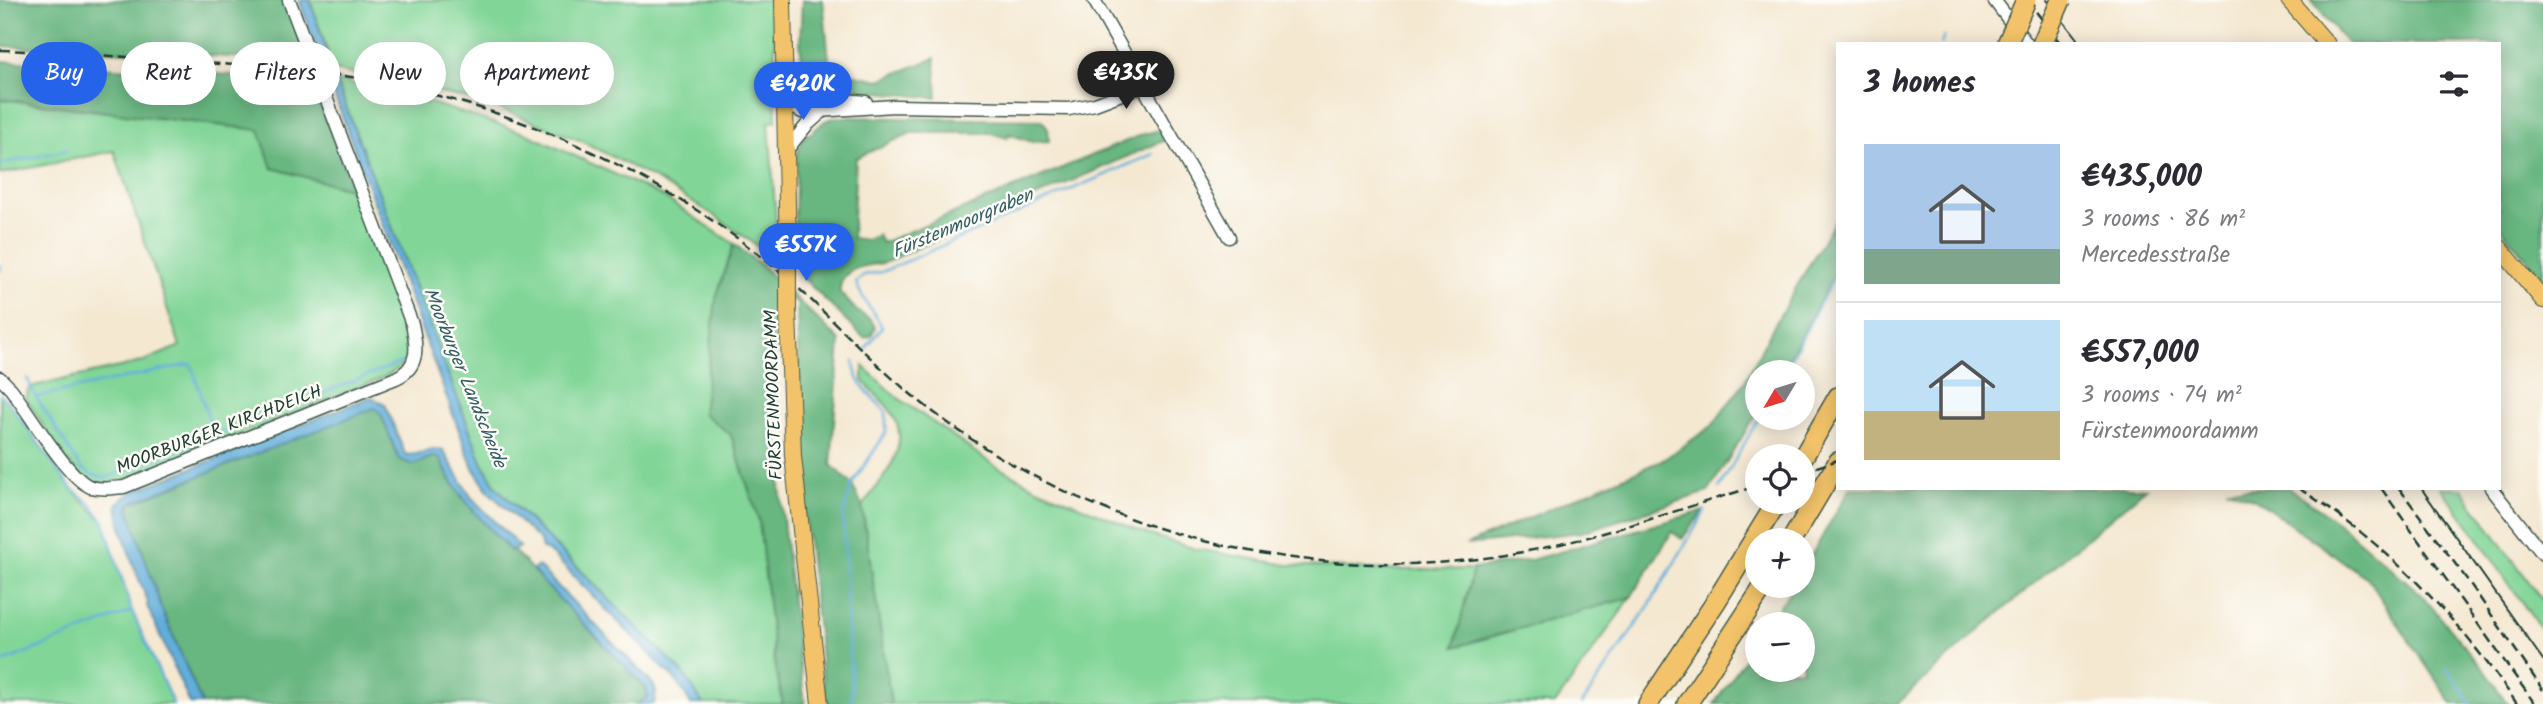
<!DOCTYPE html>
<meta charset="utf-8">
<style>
:root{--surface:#fff;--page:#f2f2f3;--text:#2b2b33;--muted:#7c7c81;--line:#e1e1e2;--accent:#2563eb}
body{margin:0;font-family:Kalam,sans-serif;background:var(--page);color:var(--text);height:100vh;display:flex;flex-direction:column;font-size:26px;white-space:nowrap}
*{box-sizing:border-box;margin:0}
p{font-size:23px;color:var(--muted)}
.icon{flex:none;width:38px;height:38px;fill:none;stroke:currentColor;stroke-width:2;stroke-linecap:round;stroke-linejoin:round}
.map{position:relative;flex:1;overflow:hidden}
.drawer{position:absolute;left:1836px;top:42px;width:665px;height:448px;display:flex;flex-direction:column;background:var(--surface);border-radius:0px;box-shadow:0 4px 18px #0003}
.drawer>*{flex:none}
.guide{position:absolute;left:21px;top:42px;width:665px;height:63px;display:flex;gap:14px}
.needle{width:46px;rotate:232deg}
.fabs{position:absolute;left:1745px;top:360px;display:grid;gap:14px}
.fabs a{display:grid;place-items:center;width:70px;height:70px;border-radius:50%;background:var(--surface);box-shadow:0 4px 18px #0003;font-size:35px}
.price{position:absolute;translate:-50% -60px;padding:0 16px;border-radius:24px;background:var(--accent);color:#fff;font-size:23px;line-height:46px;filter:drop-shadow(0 2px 4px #0008)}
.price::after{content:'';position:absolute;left:50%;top:42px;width:21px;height:16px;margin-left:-10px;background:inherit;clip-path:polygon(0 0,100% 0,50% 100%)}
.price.active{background:#222;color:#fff}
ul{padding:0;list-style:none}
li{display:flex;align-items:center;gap:21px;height:175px;padding:0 28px}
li+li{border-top:2px solid var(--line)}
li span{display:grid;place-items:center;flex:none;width:196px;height:140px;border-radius:0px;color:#555}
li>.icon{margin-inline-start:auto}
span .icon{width:84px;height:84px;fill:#fffc;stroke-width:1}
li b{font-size:30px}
h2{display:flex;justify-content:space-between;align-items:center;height:84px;padding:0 28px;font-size:30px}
.tag{padding:0 24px;border-radius:32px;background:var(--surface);box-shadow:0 4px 18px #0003;font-size:24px;line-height:63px}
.tag.active{background:var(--accent);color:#fff}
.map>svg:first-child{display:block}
.green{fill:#81d597;stroke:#508966;stroke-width:2}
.forest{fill:#68b680;stroke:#447a5a;stroke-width:2}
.water{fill:#62aedb;stroke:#407688;stroke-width:2}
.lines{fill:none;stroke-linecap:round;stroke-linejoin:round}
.stream{stroke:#62aedb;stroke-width:2.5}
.minor-casing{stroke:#3f574c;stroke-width:15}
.major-casing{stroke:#3f574c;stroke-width:18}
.highway-casing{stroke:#3f574c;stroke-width:22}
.minor{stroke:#fff;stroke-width:12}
.major{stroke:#f2c36a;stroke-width:16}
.highway{stroke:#f2c36a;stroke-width:19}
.tram{stroke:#1f3d34;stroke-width:2}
.rail{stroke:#1f3d34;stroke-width:2.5;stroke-dasharray:10 5;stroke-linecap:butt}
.major-bridge-casing{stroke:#3f574c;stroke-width:18;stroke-linecap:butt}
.highway-bridge-casing{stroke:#3f574c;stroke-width:22;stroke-linecap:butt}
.major-bridge{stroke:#f2c36a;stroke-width:16}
.highway-bridge{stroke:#f2c36a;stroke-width:19}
.labels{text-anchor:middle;stroke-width:5;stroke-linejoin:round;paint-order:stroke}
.street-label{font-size:18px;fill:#1f3d34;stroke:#fdfcf7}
.water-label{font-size:19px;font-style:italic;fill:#335f66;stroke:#fdfcf7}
</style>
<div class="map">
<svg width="2543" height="704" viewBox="0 0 2543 704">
<rect width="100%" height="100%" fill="#fdfcf7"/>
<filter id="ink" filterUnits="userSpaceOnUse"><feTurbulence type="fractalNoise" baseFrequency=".0143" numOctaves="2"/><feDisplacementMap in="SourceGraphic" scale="14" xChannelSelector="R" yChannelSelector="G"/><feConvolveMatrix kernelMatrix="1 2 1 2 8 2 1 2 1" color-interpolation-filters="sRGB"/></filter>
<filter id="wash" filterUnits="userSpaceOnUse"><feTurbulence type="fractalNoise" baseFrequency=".00686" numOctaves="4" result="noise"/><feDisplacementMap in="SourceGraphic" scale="28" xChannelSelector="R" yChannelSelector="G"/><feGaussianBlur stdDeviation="1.57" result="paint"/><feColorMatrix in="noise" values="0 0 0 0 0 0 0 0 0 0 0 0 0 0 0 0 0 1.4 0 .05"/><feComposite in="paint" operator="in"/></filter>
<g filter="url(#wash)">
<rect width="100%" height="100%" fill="#f4e8d1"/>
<!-- green -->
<g class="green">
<path d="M310 0H774L776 121 769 122 776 222V259L715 216 657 180 582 141 486 103 334 70Z"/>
<path d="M336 80 431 103 525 133 662 196 734 244 716 298 731 435 759 521 775 665 783 704H703L598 587 496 487 482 462Z"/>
<path d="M0 99 260 130 272 168 353 190 408 321C415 350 412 362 385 377L124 481C114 483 100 486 91 482 67 472 41 420 26 399L28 390 34 386 142 362 180 346 114 151 0 174Z"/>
<path d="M863 366 894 395 992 464 1037 488 1147 534 1196 549 1288 565 1391 570 1473 569 1455 647 1631 597 1555 704H891L862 506C883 478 916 443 889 409 881 398 870 391 863 380Z"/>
<path d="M0 395 12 407 70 487 104 522 132 611 173 704H0Z"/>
<path d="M2441 488H2461L2543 601V633L2468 524Z"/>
</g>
<!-- forest -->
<g class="forest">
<path d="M0 0H287L297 26 304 57 277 59 0 46Z"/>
<path d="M802 0H823L830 70 880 80 935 58 937 98 817 86 803 74 800 42Z"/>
<path d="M2311 0H2543V279L2499 226V44H2347Z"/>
<path d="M0 61 310 80 353 190 272 168 259 130 0 99Z"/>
<path d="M836 117 1042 120 1048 128 1049 141 1032 142 1009 134 1007 138 991 133H911L856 158 852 238 867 240 878 235 882 243 1141 135 1160 130 1165 140 884 263C865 265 838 268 840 293L857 311 871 320 875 327 871 336 864 338 802 277 797 263V249L794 247 797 153 806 133 809 135 825 121Z"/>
<path d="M1837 217V267L1833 277 1781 373H1757V413L1708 492 1582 532 1466 545 1663 460 1712 426 1745 381 1772 329Z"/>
<path d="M734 244 761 265 840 341 831 465 852 484 862 506 891 704H826L801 479 797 303 777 291C773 325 775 362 775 397 778 500 792 602 805 704H783L775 665 759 521 731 435 703 413 716 298Z"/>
<path d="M371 408 378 409 381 414 399 459 413 465 434 456 440 459C456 496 483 523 511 551H514L644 686 648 694 645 699 637 704H202L162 610 129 510 130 504Z"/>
<path d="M1850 488H2146L1971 637 1897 704H1714L1757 641V670H1802V625H1768L1793 586H1802L1803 570Z"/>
<path d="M2226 488H2289L2340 524 2421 594 2484 670 2508 704H2452L2368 579 2255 499Z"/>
<path d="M1703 511 1682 539 1672 532 1631 597 1454 647 1473 569 1531 560Z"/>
</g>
<!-- water -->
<g class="water">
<path d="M299 0H310L336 81 482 462 496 487 684 674 703 704H691L678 683 557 559 547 550 542 549 540 541 489 492 473 468Z"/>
<path d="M370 397 385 404 405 454C417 458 429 446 443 450L471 497 520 547 511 551C483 522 456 496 440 458L434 456 413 465 399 459 381 414 375 408 135 501 130 504 129 510 162 610 202 704H190L147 606 148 602C140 582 114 520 118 503L132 492Z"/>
<path d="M538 566 653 684 656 691 654 704H637L648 697 646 688 542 581 533 570Z"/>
</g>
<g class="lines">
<!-- stream -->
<g class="stream">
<path d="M1941 44 1944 36"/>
<path d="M0 164 67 150"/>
<path d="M0 265 1 270"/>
<path d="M866 348 882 327C874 311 861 300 856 282L864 275 882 272 1153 154"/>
<path d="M1784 373 1838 270"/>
<path d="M27 378 36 397"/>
<path d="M0 395 12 407 70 487 92 505 104 522 132 611"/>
<path d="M214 435 191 364 36 397 81 468 92 475 106 478 402 362"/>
<path d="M1719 488 1759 418"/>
<path d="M0 663 132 611 173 704"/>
<path d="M2446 666 2471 704"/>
<path d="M852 704 843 516 852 484 886 433V412C873 397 854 383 854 361"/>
<path d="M1582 704 1650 604 1705 511"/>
</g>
</g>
</g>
<g filter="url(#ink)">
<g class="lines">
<!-- minor casing -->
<g class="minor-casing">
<g id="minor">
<path d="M1094 0 1229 237"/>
<path d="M1994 0 2027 44"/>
<path d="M784 94 866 102"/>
<path d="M785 96 790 105 802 112 894 106 1069 109 1095 104 1143 86"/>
<path d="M785 152 806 126 823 111"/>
<path d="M0 378 11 389C27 410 69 480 91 487 103 490 113 488 124 487L396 378C420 367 417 346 412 324L289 0"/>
<path d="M2491 488 2543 554"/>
</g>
</g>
<!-- major casing -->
<g class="major-casing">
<g id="major">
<path d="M783 0 788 255"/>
<path d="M2289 0 2327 44"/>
<path d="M2499 247 2543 300"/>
<path d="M788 310 793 456 820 704"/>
</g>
</g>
<!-- highway casing -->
<g class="highway-casing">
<g id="highway">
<path d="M1802 459 1838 397"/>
<path d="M1791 541 1838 462"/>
<path d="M1648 704 1715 603 1777 502"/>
<path d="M1687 704 1764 586"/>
</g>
</g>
<!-- minor -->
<use href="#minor" class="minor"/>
<!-- major -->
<use href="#major" class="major"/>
<!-- highway -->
<use href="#highway" class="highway"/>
<!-- tram -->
<g class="tram">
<path d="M2047 0 2081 44"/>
<path d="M2421 488 2543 660"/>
</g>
<!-- rail -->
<g class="rail">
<path d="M2027 0 2061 44"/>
<path d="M0 50C64 52 127 57 191 62 232 65 274 67 315 72 422 85 529 118 624 168 686 200 745 240 797 287 839 325 877 368 923 404 1082 530 1299 587 1499 556 1587 543 1672 511 1757 486"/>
<path d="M1802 472 1838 460"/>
<path d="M2298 488C2387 543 2458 618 2517 704"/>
<path d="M2381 488 2535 704"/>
<path d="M2399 488 2471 585 2543 690"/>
</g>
<!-- major-bridge casing -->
<g class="major-bridge-casing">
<path id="major-bridge" d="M788 255V310"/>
</g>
<!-- highway-bridge casing -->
<g class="highway-bridge-casing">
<g id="highway-bridge">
<path d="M2007 44 2026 0"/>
<path d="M2042 44 2061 0"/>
</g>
</g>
<!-- major-bridge -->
<use href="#major-bridge" class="major-bridge"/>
<!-- highway-bridge -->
<use href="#highway-bridge" class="highway-bridge"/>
</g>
</g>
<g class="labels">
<!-- street labels -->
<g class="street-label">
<text transform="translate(773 395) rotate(-92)" y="6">FÜRSTENMOORDAMM</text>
<text transform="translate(219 429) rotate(-21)" y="6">MOORBURGER KIRCHDEICH</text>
</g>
<!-- water labels -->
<g class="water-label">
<text transform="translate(962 222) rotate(-23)" y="7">Fürstenmoorgraben</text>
<text transform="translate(466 377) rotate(68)" y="7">Moorburger Landscheide</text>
</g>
</g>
</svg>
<div class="fabs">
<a><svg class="needle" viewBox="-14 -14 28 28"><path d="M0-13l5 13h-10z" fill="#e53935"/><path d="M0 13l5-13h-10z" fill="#7c7c81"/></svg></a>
<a><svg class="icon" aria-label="locate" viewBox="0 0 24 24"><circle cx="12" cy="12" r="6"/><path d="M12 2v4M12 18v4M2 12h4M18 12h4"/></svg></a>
<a>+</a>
<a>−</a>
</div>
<b class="price active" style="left:1126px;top:111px">€435K</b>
<b class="price" style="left:803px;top:122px">€420K</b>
<b class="price" style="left:806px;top:283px">€557K</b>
<div class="guide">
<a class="tag active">Buy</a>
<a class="tag">Rent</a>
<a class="tag">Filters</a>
<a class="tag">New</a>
<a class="tag">Apartment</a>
</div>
<section class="drawer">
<h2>3 homes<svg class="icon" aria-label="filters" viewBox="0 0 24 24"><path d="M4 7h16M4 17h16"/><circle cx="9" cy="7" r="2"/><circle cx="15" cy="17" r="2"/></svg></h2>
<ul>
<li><span style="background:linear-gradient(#a9c7e8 75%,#7fa58c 0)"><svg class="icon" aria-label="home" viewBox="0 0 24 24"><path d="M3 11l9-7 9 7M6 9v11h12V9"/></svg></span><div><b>€435,000</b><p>3 rooms · 86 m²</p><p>Mercedesstraße</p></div></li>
<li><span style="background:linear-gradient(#bfe0f5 65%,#c2b280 0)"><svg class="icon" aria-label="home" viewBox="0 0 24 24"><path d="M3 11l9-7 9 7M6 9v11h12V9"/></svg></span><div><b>€557,000</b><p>3 rooms · 74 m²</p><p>Fürstenmoordamm</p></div></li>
</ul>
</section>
</div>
